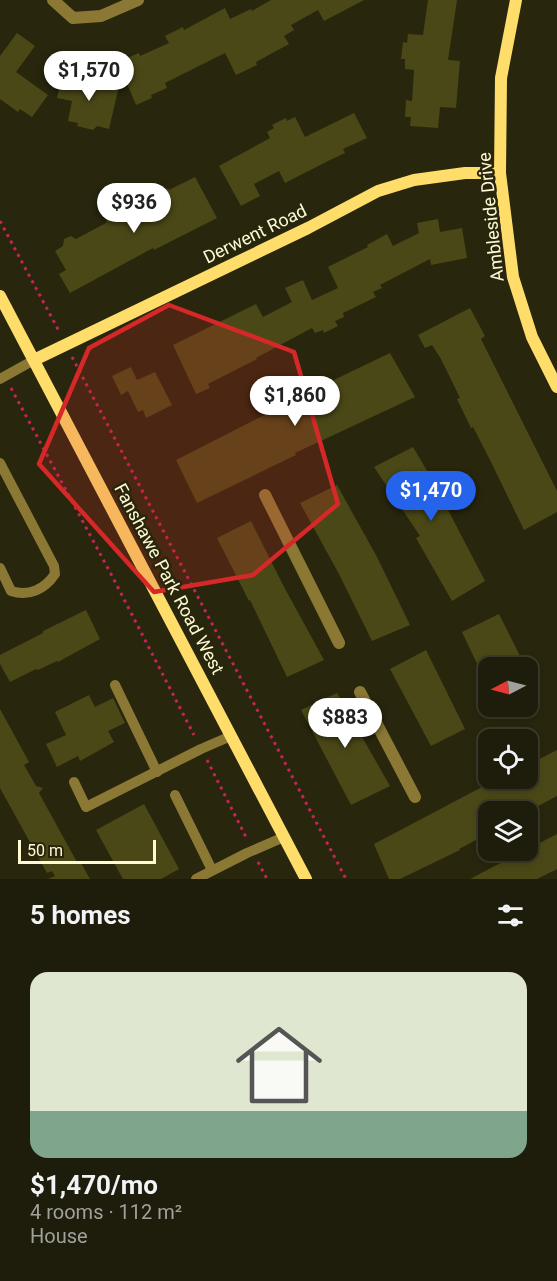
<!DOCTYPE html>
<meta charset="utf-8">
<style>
:root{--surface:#1e1c0a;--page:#262513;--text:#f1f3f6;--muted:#a1a19c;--line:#3c3a2b;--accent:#2563eb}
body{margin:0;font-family:Roboto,sans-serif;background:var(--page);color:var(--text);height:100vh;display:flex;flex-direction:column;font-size:22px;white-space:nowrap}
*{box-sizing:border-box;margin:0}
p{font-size:20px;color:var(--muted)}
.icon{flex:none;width:33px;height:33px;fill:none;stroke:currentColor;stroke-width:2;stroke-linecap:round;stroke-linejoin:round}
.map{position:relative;height:879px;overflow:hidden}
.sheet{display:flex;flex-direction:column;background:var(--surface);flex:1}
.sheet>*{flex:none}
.needle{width:39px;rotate:264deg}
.fabs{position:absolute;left:478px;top:657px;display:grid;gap:12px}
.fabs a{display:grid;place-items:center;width:60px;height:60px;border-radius:12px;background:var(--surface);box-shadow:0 3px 9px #0003,0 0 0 2px var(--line);font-size:30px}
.scale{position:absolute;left:18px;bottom:15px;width:138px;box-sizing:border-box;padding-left:6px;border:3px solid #fff9d4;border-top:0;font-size:16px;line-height:21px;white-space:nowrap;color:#fff9d4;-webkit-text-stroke:4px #28260d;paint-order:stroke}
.price{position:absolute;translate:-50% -51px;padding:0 14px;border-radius:21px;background:#fff;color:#222;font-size:20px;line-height:39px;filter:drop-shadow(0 2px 3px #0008)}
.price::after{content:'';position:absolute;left:50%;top:36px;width:18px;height:14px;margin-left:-9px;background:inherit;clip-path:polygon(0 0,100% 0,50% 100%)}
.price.selected{background:var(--accent);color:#fff}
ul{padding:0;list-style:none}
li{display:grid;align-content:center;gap:12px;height:318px;padding:0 30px}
li span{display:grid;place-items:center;height:186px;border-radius:18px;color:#555}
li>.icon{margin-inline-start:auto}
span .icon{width:108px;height:108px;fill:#fffc;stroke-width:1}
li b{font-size:26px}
h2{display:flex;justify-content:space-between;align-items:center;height:72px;padding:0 30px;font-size:26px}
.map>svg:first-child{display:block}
.building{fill:#4b4817}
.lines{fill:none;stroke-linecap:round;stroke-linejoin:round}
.path{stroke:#c42456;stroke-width:3;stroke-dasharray:3 4.5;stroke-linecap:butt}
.lane{stroke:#8b7834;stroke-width:10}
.street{stroke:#8b7834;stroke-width:12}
.secondary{stroke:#ffdd6b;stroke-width:12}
.marked{fill:#d62828;fill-opacity:0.2;stroke:#d62828;stroke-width:4.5;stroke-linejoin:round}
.labels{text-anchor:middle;stroke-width:5;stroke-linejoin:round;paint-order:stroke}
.street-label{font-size:18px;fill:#fff9d4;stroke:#28260d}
</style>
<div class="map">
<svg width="557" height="879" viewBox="0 0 557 879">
<rect width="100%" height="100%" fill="#28260d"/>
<!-- building -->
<g class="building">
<path d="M271 0H364L324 21 318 10 291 25 294 30 284 36 289 44 256 62 257 65 236 75 225 53 165 83 167 88 151 95 152 98 136 105 118 62 139 53 140 56 169 43 165 36 183 27 184 30 225 8 230 19 251 9 252 11Z"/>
<path d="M428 0H457L448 60 460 61 456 108 440 107 438 128 410 126 411 117H405L406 100 412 101 414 70 405 69V59H401L403 42 407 43 408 34 423 35Z"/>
<path d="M17 33 35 46 16 72 48 95 32 117 20 109 18 112 0 99V56Z"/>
<path d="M71 76 119 86 109 129 97 126 93 130 77 126 78 123 68 121 72 101 57 98 62 77 71 79Z"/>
<path d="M354 113 367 138 343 149 345 153 328 161 285 183 279 171 254 184 260 196 241 206 219 166 270 138 267 132 274 128 272 125 286 118 287 121 295 117 305 137Z"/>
<path d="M195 177 217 218 154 250 153 248 70 293 59 274 66 270 55 251 63 246 64 239 71 236 76 239 106 223 108 217 114 214 119 216 137 206V205L168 188 169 190Z"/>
<path d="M438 219 440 232 462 228 467 258 431 265 430 259 380 285 382 288 373 292 376 297 343 313 344 317 335 321 338 326 324 333 323 330 315 333 312 328 256 358 257 359 208 384 210 388 196 394 173 345 256 304 263 317 292 302 285 288 303 280 312 300 338 288 328 267 368 247 367 245 387 234 393 246 419 233 417 223Z"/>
<path d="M470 308 485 336 481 339 557 491V512L524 530 490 460 473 427 471 428 457 399 460 398 441 359 432 345 425 348 418 335Z"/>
<path d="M390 353 415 397 295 453 296 455 197 503 176 460 292 401V400Z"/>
<path d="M131 367 137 380 155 372 172 405 146 418 143 410 138 412 128 391 121 395 112 376Z"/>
<path d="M413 447 449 508H447L485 581 452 601 416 538 420 536 374 467Z"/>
<path d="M337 485 377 557 410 625 372 641 339 574 300 503Z"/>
<path d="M251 521 283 585 324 660 287 677 250 600 249 601 217 538Z"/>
<path d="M86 610 100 639 58 662 57 661 38 670 36 669 10 682 0 664V655L43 633V631Z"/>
<path d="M499 614 526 668H479L462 632Z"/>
<path d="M426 650 465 729 431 746 390 669Z"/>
<path d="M337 693 390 786 351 805 301 710Z"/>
<path d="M89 695 95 707 113 698 125 723 108 731 114 742 80 761 78 756 57 767 46 744 66 735 55 712Z"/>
<path d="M0 709 29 762 24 765 36 786 43 788 39 793 78 864 81 863 90 879H48L55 876 52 871 47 873 0 788Z"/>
<path d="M557 750V796L527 812H489V833L459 849 460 850 400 879H389L374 844 499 778H536L530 764Z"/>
<path d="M144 804 179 869 161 879H123L96 830Z"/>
<path d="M557 834V869L537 879H470L525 850H528V849Z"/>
</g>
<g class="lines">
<!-- path -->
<g class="path">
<path d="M0 221 60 333"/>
<path d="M72 357 346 879"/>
<path d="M11 388 111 574 194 735"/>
<path d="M207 760 246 837"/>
<path d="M258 862 267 879"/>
</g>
<!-- lane -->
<g class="lane">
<path d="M0 379 34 360"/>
<path d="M0 463 54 566 55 574C45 589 29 597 11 591L0 568"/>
<path d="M115 685 157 772"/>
<path d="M74 782 86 807 201 749 231 736"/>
<path d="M175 795 212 870"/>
<path d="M196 879 247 853 284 837"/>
</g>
<!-- street -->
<g class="street">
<path d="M53 0 73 18 101 16 138 0"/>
<path d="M265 495 339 643"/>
<path d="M360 692 415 797"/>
</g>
<!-- secondary -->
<g class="secondary">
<path d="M516 0 501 78 500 173 513 277 532 337 557 387"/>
<path d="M0 296 306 879"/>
<path d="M34 360 308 228 378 191 414 180 465 173H500"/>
</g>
</g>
<!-- marked area -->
<path class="marked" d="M169 305 294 352 338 504 253 575 154 592 39 464 89 348Z"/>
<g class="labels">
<!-- street labels -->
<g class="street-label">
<text transform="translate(491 217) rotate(-96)" y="6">Ambleside Drive</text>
<text transform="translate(255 234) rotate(-26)" y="6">Derwent Road</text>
<text transform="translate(169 579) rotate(62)" y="6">Fanshawe Park Road West</text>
</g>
</g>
</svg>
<div class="fabs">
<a><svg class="needle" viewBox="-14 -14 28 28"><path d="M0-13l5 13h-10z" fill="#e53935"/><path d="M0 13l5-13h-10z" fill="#a1a19c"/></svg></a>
<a><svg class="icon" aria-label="locate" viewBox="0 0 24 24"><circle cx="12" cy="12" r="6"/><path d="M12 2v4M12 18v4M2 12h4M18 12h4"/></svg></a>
<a><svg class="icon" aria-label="layers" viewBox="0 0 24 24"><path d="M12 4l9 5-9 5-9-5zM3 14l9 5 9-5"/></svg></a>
</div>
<div class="scale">50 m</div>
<b class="price" style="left:89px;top:102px">$1,570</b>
<b class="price" style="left:134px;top:234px">$936</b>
<b class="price" style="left:295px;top:427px">$1,860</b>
<b class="price selected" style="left:431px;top:522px">$1,470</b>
<b class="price" style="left:345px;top:749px">$883</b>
</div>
<section class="sheet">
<h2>5 homes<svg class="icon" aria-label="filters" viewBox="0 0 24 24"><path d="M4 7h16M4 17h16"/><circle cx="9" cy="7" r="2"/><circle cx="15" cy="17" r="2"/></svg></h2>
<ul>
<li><span style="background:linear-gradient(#dfe7d0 75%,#7fa58c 0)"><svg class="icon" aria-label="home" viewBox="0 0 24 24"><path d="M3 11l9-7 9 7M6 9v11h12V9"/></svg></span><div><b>$1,470/mo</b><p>4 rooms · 112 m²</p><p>House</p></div></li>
</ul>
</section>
